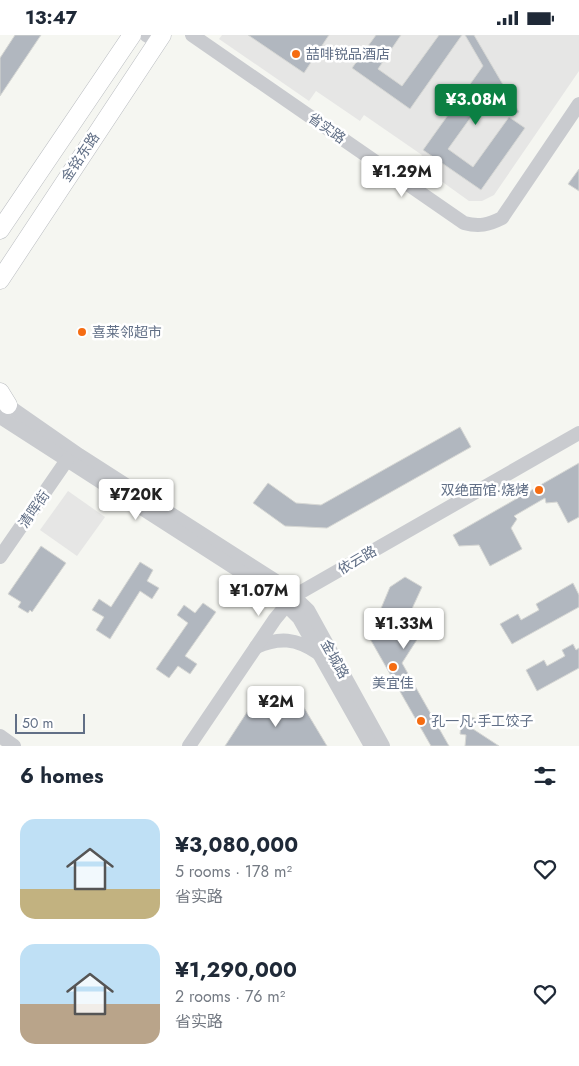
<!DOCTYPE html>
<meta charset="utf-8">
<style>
:root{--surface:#fff;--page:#f2f2f3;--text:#1f2937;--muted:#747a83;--accent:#0b8043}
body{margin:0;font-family:Jost,"Noto Sans SC",sans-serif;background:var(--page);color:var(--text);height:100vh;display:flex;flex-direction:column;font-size:19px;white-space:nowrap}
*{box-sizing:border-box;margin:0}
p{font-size:16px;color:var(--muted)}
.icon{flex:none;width:28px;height:28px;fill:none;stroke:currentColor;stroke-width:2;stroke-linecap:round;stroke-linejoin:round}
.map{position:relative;height:711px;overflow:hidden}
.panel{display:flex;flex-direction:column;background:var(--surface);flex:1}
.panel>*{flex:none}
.scale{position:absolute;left:15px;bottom:12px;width:70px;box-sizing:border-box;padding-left:5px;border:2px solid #616f86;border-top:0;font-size:14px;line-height:18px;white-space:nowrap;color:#616f86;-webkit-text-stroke:4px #fff;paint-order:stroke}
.price{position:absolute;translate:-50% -42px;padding:0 11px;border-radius:5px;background:#fff;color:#222;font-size:16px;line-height:32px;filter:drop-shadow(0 1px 2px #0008)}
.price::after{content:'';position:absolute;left:50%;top:30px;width:15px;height:11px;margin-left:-8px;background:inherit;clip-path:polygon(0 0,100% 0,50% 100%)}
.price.current{background:var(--accent);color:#fff}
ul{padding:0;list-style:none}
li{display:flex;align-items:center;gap:15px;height:125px;padding:0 20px}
li span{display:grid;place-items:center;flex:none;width:140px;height:100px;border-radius:15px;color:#555}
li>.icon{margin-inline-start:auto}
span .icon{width:60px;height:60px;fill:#fffc;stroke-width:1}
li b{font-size:21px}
h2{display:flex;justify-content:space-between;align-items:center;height:60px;padding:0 20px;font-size:21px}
.status{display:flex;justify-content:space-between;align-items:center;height:35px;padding:0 25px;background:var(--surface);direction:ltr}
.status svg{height:14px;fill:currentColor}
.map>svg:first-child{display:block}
.built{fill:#e6e6e5}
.building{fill:#b1b7bf;stroke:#d6d7d4}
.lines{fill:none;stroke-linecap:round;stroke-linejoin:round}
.major-casing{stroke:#b9bcc0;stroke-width:19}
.minor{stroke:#c9cbcf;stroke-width:14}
.major{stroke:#fff;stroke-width:18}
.poi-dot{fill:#f56c12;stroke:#fff;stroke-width:2}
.labels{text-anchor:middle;stroke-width:5;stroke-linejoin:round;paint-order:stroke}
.poi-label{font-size:14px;fill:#616f86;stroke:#fff;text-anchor:start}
.street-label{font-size:14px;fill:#616f86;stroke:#fff}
</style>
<div class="status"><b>13:47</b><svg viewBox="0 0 49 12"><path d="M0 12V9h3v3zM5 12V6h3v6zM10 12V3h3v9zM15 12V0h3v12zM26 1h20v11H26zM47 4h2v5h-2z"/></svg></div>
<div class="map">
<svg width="579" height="711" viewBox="0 0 579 711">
<rect width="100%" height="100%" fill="#f5f6f1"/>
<!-- built -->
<g class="built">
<path d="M222 0H579V36L494 160 482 166H469L416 128 422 120 364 80 360 86 316 56 309 66 219 4Z"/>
<path d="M68 456 105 482 77 521 40 495Z"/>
</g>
<!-- building -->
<g class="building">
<path d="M15 0H41L0 61V23Z"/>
<path d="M248 0H329L304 38Z"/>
<path d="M376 0H401L378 34 402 51 439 0H462L410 74 352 33Z"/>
<path d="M465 0H474L519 77 512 81 494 50 448 114 473 132 509 82 525 93 481 155 423 115 483 31Z"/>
<path d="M579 134V156L568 149Z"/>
<path d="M460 392 471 412 327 493 285 491 253 468 268 448 296 468 321 470Z"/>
<path d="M579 428V482L568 488 557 467 546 468 545 463 514 481 517 484 511 493 522 514 490 531 479 510 459 511 453 500Z"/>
<path d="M41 511 66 528 32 577 30 575 28 578 18 572 21 567 8 559Z"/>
<path d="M140 527 153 535 147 546 159 553 152 564 140 556 110 604 96 595 104 582 92 575 99 564 111 572Z"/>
<path d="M405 542 422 552 410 578 427 589 402 628 449 711H431L369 602 390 552Z"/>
<path d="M573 548 579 560V572L512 609 500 589 518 579 521 585 539 575 536 569Z"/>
<path d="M203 568 216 577 185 621 197 629 190 639 178 631 169 643 156 634 188 588 177 580 184 570 195 578Z"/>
<path d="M573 609 576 615 579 613V633L537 656 526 635 544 625 547 631 565 621 562 615Z"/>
<path d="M251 671H303L327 711H225Z"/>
<path d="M462 681 475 683 473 694 499 711H465L466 700 460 699Z"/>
</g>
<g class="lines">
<!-- major casing -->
<g class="major-casing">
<g id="major">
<path d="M0 195 132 0"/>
<path d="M0 245 162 0"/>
<path d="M0 357 8 370"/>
</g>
</g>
<!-- minor -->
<g class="minor">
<path d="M146 0 158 7"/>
<path d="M192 0 464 188C479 192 488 190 502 183L579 69"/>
<path d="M0 365 79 420 282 550 308 575 383 711"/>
<path d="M0 382 275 559 299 583 371 711"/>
<path d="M0 522 67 425"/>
<path d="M256 612C279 602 296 603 318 618"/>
<path d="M0 701 14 711"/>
<path d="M189 711 275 584 294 561 579 398"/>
</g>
<!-- major -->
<use href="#major" class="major"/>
</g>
<!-- markers -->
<g class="poi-dot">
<circle cx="296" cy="19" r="5"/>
<circle cx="82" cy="297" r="5"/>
<circle cx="539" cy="455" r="5"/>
<circle cx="393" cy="632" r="5"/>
<circle cx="421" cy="686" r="5"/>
</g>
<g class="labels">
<!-- poi labels -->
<g class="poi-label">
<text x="306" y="24">喆啡锐品酒店</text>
<text x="92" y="302">喜莱邻超市</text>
<text x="529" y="460" text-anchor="end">双绝面馆·烧烤</text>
<text x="393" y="653" text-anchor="middle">美宜佳</text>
<text x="431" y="691">孔一凡·手工饺子</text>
</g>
<!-- street labels -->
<g class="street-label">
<text transform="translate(327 93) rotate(35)" y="5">省实路</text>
<text transform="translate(80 122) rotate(-56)" y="5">金铭东路</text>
<text transform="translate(34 474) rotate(-55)" y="5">清晖街</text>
<text transform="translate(357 525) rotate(-30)" y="5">依云路</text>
<text transform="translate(335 624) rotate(61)" y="5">金城路</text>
</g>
</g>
</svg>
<div class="scale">50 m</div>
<b class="price current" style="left:476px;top:91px">¥3.08M</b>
<b class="price" style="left:402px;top:163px">¥1.29M</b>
<b class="price" style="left:136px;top:486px">¥720K</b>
<b class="price" style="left:259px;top:582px">¥1.07M</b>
<b class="price" style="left:404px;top:615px">¥1.33M</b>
<b class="price" style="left:276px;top:693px">¥2M</b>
</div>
<section class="panel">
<h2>6 homes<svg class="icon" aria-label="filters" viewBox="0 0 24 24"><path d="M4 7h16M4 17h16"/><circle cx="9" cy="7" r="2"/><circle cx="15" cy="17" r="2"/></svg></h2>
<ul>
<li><span style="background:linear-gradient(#bfe0f5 70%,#c2b280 0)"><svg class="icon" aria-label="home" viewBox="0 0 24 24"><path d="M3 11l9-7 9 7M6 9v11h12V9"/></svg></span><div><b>¥3,080,000</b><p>5 rooms · 178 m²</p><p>省实路</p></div><svg class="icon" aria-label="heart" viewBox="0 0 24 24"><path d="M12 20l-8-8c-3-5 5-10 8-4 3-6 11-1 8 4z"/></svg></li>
<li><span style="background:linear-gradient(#bfe0f5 60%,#b9a48a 0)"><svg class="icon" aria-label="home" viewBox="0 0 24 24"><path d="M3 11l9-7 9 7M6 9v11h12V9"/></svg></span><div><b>¥1,290,000</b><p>2 rooms · 76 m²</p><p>省实路</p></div><svg class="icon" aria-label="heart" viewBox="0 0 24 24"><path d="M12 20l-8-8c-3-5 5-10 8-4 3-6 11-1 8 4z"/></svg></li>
</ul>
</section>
